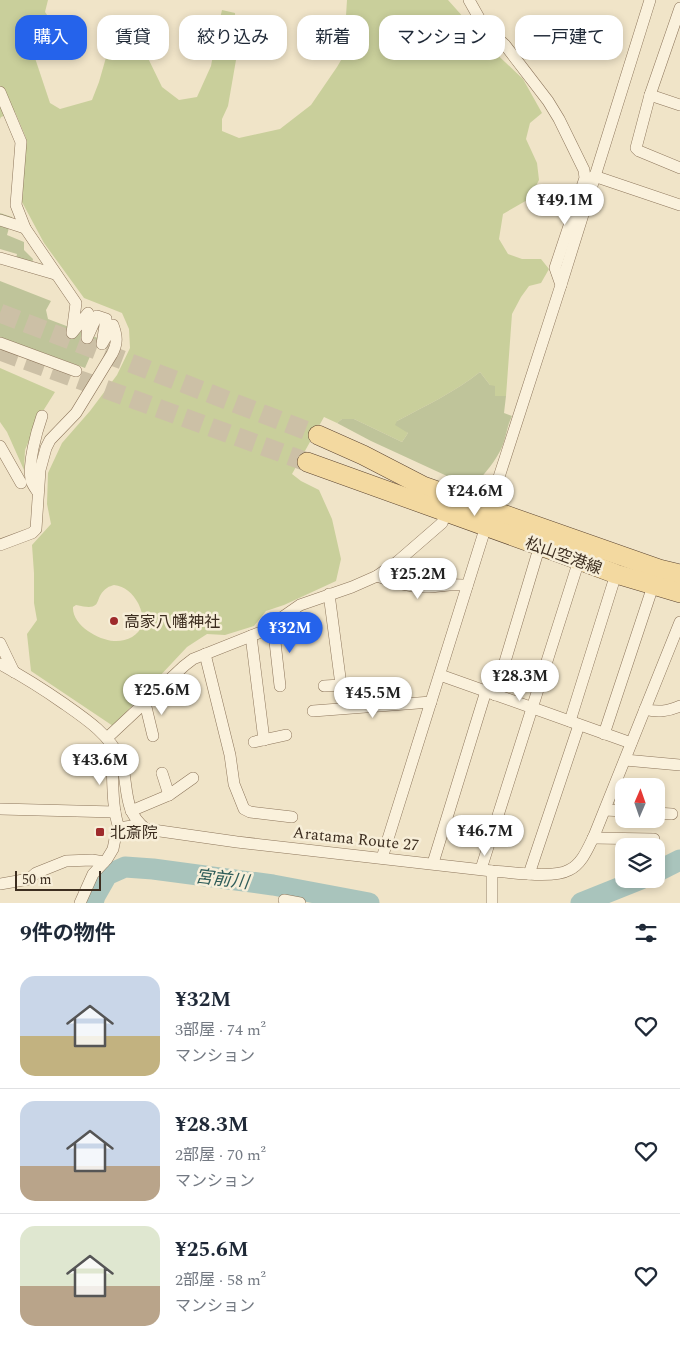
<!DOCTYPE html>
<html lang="ja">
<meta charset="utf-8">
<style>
:root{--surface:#fff;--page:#f6f6f7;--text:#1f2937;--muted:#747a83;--line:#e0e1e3;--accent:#2563eb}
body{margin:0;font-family:Spectral,"Noto Sans JP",serif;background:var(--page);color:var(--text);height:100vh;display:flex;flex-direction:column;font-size:19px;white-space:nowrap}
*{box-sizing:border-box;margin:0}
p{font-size:16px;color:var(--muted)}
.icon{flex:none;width:28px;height:28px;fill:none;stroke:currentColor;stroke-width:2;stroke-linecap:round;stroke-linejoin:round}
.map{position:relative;height:903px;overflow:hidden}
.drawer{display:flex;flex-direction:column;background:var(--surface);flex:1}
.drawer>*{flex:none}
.top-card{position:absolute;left:15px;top:15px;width:650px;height:45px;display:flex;gap:10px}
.needle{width:32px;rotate:2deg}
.controls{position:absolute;left:615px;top:778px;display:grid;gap:10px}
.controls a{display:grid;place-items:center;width:50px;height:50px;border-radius:10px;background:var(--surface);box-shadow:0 2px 8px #0003;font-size:25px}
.scale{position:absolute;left:15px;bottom:12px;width:86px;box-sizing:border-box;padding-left:5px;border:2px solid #3d2e20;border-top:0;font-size:14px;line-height:18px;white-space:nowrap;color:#3d2e20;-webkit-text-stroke:4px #f7eed8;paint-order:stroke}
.price{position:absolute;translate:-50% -42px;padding:0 11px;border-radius:18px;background:#fff;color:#222;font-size:16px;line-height:32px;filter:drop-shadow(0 1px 2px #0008)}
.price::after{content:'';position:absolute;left:50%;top:30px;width:15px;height:11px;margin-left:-8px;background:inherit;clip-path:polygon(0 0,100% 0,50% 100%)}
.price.selected{background:var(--accent);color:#fff}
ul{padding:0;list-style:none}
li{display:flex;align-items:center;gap:15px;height:125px;padding:0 20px}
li+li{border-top:1px solid var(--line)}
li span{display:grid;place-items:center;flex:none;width:140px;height:100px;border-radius:15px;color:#555}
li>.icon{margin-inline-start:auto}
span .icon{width:60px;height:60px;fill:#fffc;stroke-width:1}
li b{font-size:21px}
h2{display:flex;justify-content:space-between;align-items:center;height:60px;padding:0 20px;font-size:21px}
.tag{padding:0 18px;border-radius:15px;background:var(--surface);box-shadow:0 2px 8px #0003;font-size:18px;line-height:45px}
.tag.selected{background:var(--accent);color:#fff}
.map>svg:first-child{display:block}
.green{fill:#c9cf9b;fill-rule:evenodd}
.cemetery{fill:#bfc49a}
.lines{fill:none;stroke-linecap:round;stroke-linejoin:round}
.river{stroke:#a9c4bc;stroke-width:21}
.primary-tunnel{stroke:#ccc0a6;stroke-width:19;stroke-dasharray:19 9;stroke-linecap:butt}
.minor-casing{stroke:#8d765c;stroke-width:12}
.primary-casing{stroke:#5b4430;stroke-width:20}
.minor{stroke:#faf1dc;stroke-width:11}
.primary{stroke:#f3d9a0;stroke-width:19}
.poi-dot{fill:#9e2a2b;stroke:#f7eed8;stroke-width:2}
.labels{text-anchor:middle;stroke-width:5;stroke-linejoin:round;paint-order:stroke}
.street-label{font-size:16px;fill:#3d2e20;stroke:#f7eed8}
.poi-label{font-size:16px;fill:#3d2e20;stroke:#f7eed8;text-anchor:start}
.water-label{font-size:18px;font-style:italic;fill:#2f5d5a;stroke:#f7eed8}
</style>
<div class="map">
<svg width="680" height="903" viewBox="0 0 680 903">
<rect width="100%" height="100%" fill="#f0e4c8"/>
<!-- green -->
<g class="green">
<path d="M0 0H48L45 12 59 32 30 43 50 103 60 109 92 100 99 82 107 54 119 44H138L146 54 162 87 179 100 197 97 211 66 218 27 222 10 235 13 236 60 228 106 222 119V131L239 138 280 129 311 105 337 67 347 50 350 31 346 16 347 0H448L465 19 487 45 523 79 542 113 530 123 526 139 537 163 539 180 529 199 503 214 499 239 508 254 522 259H541L549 269 541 283 529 286 521 297 512 314 506 396H495L490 385 480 372C455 392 425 406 397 421L408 433 402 442 354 419H342L337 423 324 417 292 474 301 481 319 490 332 519 341 559 336 581 284 605 266 611 254 626 225 635 207 634 187 647 113 726 31 671 27 634 37 620 34 603V573L32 545 51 524 47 504 48 473 62 443 90 411 117 375 130 348 129 329 122 313 84 298 44 243 22 202 26 138 15 112 1 117 0 119ZM114 585C125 586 133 594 138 603 141 609 144 618 142 625 139 636 125 642 114 641 98 640 72 625 73 607L76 605C106 612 92 598 107 588 109 586 112 586 114 585Z"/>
<path d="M0 368 55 392 38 419 25 450 24 470 7 432 0 422Z"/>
</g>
<!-- cemetery -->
<g class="cemetery">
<path d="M0 213 12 217 7 235 24 242V250L33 259 32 264 16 259 17 254 0 249Z"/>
<path d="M0 281 51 301 46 310 48 319 98 338 85 368 0 337Z"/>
<path d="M480 372 490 385 495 386V396H506L504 413 512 416C506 428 506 442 499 453 492 466 481 477 473 488L371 441 337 423 342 419H354L402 442 408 433 395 425 397 421C425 406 455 392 480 372Z"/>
</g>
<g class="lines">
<!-- river -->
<g class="river">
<path d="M656 872 680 860"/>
<path d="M93 903 95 896 107 875 125 867 153 869 273 885 369 903"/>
<path d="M581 903 641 879"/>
</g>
<!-- primary-tunnel -->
<g class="primary-tunnel">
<path d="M0 313 318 435"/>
<path d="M0 351 307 462"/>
</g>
<!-- minor casing -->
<g class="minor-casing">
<g id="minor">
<path d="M680 8 650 95 636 148 639 151 680 168"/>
<path d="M0 92 21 142 16 205 25 228 76 303 72 333 88 313 87 338 97 316 106 319 102 344 113 325C117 336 118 343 112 354L76 413 50 440 46 448 40 470 36 529 32 533 0 545"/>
<path d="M650 95 680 105"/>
<path d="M594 176 680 205"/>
<path d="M0 220 25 228"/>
<path d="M0 258 55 274"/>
<path d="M561 285 650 0"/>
<path d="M0 343 76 371"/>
<path d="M0 446 21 483"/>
<path d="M37 491C35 488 32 484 31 480 28 463 36 433 42 416"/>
<path d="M377 576C392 581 407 587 424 587 438 588 453 582 467 586"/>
<path d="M273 624 280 686"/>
<path d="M251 636 264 740"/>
<path d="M0 643 14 672"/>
<path d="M205 654 230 755 234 784 244 809 250 812 292 817"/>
<path d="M0 664C22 676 43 689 63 703 86 719 109 734 121 760 129 786 122 811 146 829L237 842 492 871C511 872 553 879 569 870 582 864 588 848 594 836L680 622"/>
<path d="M440 675 631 743"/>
<path d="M324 686 341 685 329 594"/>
<path d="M495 695 540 545"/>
<path d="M145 703 153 736"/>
<path d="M645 709C658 713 668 711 680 706"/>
<path d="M313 711 431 702"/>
<path d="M570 721 616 574"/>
<path d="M604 734 653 586"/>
<path d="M107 738 184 666 193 659 261 632 300 605 352 587 377 576 397 562 442 523 446 512"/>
<path d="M254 742 286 735"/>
<path d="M118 753 113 756 112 761C113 782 112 809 119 828"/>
<path d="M625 760 680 765"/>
<path d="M162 773 169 795"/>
<path d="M0 809 115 812"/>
<path d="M605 810 624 811"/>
<path d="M131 811 169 795 193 778"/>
<path d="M656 813 672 814"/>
<path d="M593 838 654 839"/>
<path d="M382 858 491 510 499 477 561 285 555 268 585 178 584 170 559 119 548 101 505 45 483 25 469 0"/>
<path d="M433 863 486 691"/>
<path d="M481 869 581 554"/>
<path d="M529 874 579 725"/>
<path d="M0 884 29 879 36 873 66 861 92 860 104 862"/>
<path d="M284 900 300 903"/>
<path d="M80 903 93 874 107 859 113 849 115 839 119 828 132 826 138 823"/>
<path d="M492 903V871"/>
</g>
</g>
<!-- primary casing -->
<g class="primary-casing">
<g id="primary">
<path d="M318 435 363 455 423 486 659 569 680 574"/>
<path d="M307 462 560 553 616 574 680 593"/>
</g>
</g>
<!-- minor -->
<use href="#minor" class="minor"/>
<!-- primary -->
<use href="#primary" class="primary"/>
</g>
<!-- markers -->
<g class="poi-dot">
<circle cx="114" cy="621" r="5"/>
<rect x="95" y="827" width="10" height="10" rx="2.5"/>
</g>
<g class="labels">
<!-- street labels -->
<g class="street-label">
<text transform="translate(564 555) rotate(20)" y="6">松山空港線</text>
<text transform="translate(356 838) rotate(6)" y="6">Aratama Route 27</text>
</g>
<!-- poi labels -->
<g class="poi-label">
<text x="124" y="627">高家八幡神社</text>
<text x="110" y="838">北斎院</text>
</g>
<!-- water labels -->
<g class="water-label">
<text transform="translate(222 879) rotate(7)" y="6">宮前川</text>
</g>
</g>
</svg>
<div class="controls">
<a><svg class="needle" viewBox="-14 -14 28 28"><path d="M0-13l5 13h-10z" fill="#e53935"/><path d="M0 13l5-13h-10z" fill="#747a83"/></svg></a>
<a><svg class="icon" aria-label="layers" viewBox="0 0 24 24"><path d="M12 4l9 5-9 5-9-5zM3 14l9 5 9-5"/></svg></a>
</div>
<div class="scale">50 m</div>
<b class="price" style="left:565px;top:226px">¥49.1M</b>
<b class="price" style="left:475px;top:517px">¥24.6M</b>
<b class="price" style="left:418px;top:600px">¥25.2M</b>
<b class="price selected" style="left:290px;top:654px">¥32M</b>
<b class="price" style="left:520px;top:702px">¥28.3M</b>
<b class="price" style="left:162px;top:716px">¥25.6M</b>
<b class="price" style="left:373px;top:719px">¥45.5M</b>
<b class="price" style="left:100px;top:786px">¥43.6M</b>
<b class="price" style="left:485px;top:857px">¥46.7M</b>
<div class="top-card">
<a class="tag selected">購入</a>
<a class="tag">賃貸</a>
<a class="tag">絞り込み</a>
<a class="tag">新着</a>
<a class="tag">マンション</a>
<a class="tag">一戸建て</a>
</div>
</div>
<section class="drawer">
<h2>9件の物件<svg class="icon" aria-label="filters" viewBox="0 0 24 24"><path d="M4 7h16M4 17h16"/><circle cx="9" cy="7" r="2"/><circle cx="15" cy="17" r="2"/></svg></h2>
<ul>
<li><span style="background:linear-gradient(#c9d6e8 60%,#c2b280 0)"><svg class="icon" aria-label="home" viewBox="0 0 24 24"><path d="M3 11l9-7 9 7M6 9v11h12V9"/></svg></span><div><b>¥32M</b><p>3部屋 · 74 m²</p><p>マンション</p></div><svg class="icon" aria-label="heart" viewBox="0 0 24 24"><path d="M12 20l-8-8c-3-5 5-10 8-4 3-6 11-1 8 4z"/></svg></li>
<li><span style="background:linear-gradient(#c9d6e8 65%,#b9a48a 0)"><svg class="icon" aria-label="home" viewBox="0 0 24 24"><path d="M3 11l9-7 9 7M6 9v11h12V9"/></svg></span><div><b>¥28.3M</b><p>2部屋 · 70 m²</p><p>マンション</p></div><svg class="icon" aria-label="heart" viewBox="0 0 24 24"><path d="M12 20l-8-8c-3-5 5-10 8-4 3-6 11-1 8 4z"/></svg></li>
<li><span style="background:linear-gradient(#dfe7d0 60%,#b9a48a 0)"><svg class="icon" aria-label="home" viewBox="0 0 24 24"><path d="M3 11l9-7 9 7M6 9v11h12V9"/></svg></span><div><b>¥25.6M</b><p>2部屋 · 58 m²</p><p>マンション</p></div><svg class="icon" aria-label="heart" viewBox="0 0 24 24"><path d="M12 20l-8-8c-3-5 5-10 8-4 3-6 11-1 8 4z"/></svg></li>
</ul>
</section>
